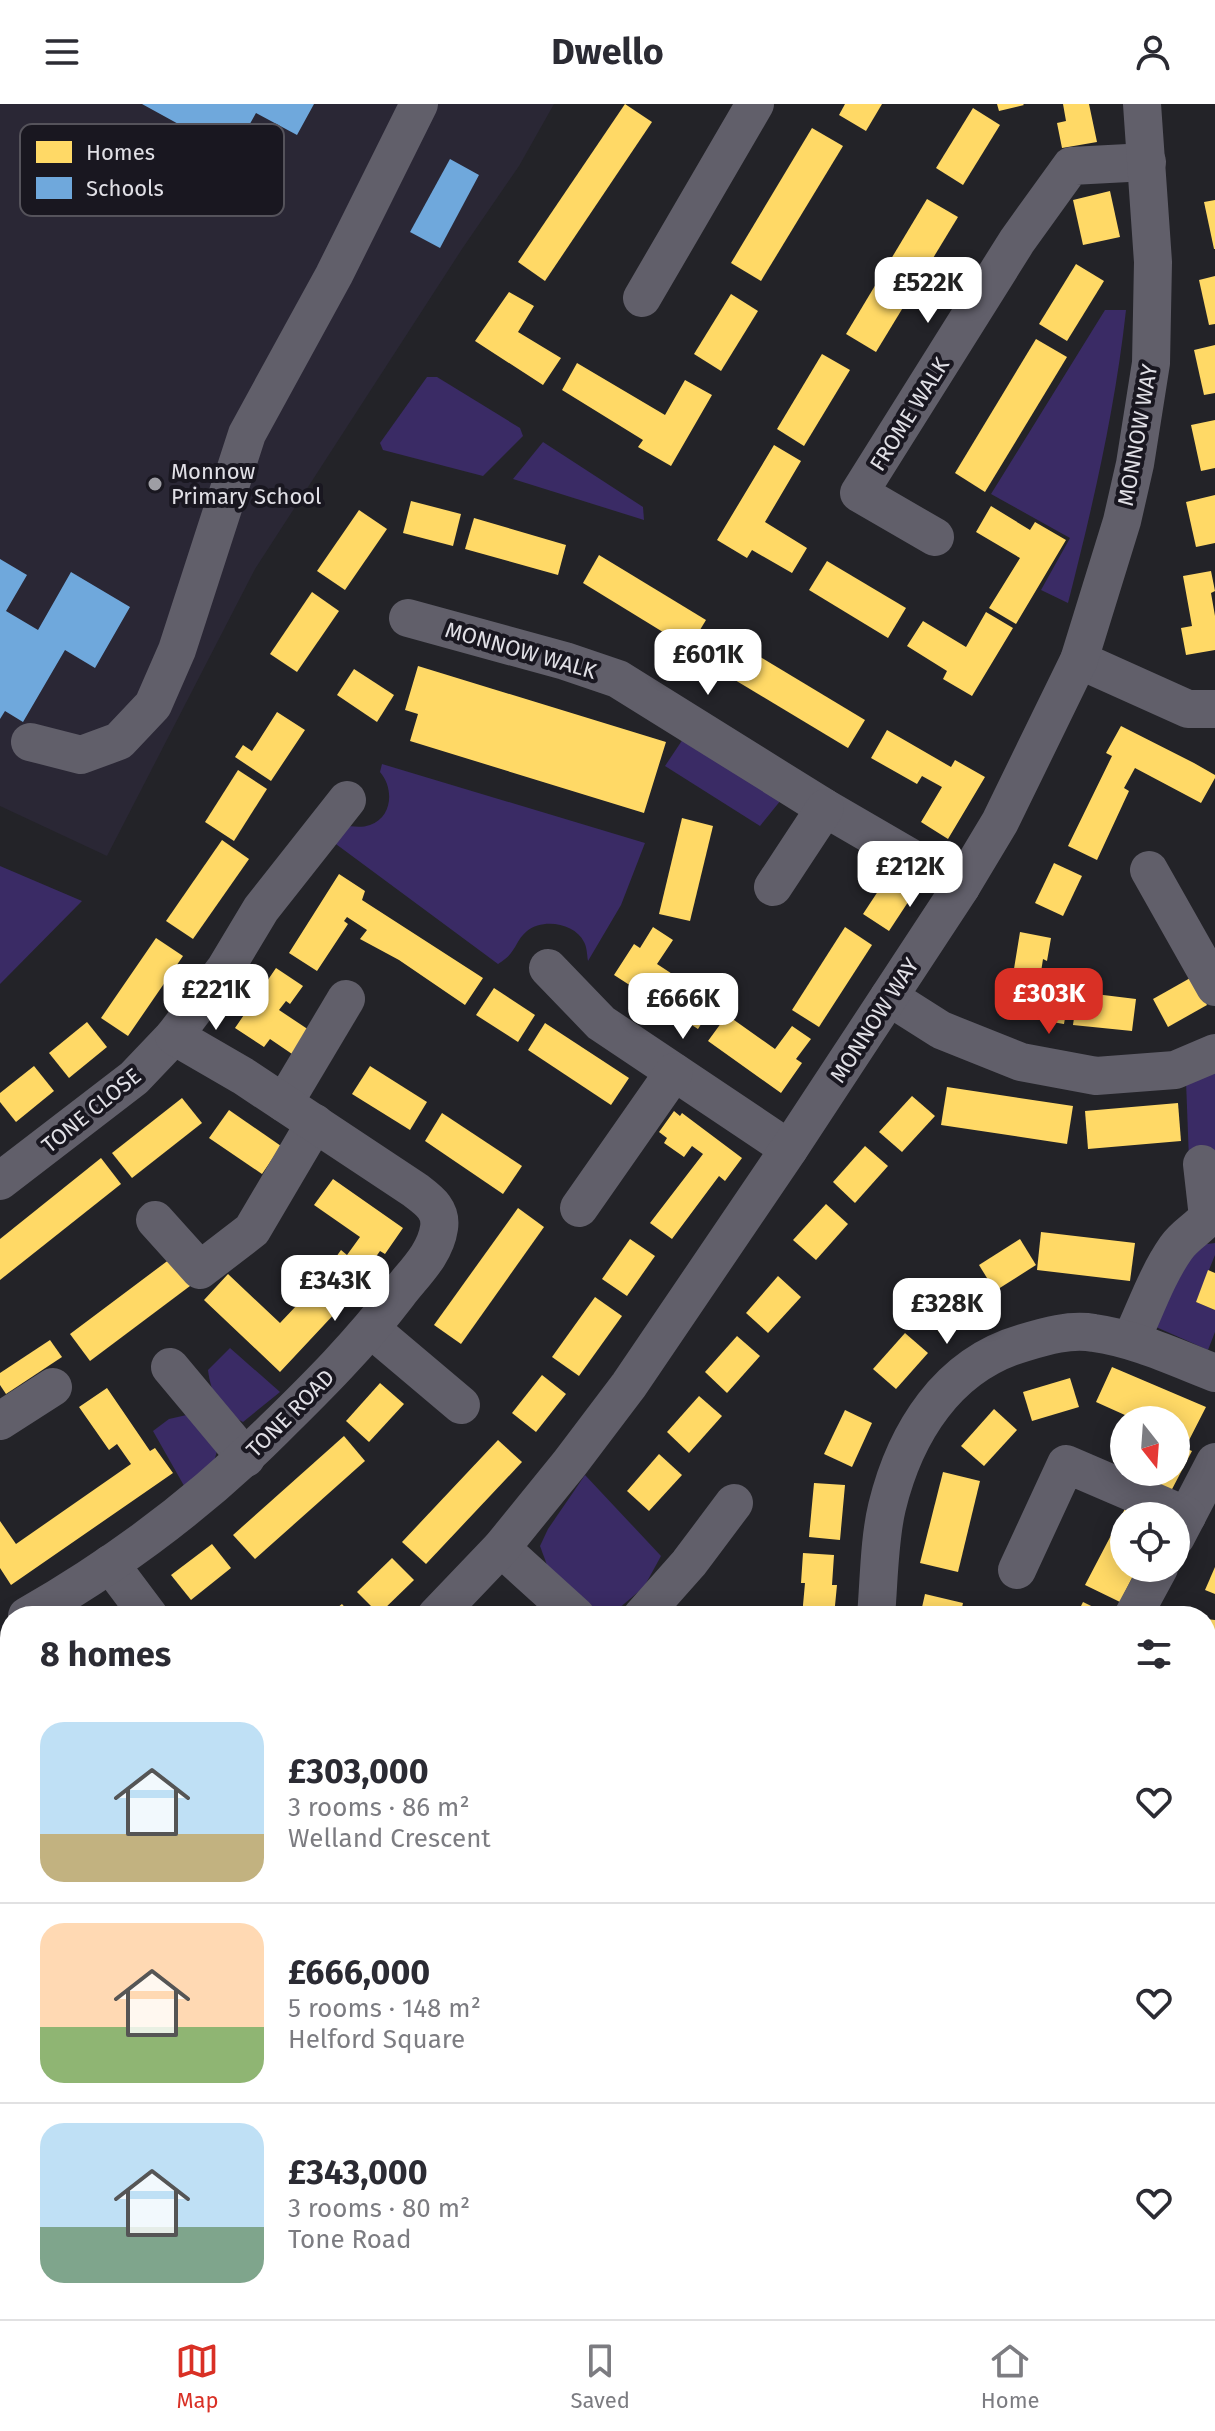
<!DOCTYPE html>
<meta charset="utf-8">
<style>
:root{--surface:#fff;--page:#f7f7f7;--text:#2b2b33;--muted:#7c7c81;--line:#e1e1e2;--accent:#d93025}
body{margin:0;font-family:"Fira Sans",sans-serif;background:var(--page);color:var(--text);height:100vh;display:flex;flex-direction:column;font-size:30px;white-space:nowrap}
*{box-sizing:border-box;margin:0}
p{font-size:26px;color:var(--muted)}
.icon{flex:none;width:44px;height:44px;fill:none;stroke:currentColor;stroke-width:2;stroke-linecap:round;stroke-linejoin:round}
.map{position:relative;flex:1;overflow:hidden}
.side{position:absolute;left:0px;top:1502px;width:1216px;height:714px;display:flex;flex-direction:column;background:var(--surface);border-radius:32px 32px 0 0;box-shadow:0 4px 20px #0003}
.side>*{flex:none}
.needle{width:52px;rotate:163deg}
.tools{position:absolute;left:1110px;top:1302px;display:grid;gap:16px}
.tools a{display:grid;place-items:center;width:80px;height:80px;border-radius:50%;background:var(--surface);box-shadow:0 4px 20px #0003;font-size:40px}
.price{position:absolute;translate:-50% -68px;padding:0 18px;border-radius:16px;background:#fff;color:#222;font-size:26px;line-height:52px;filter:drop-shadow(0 2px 4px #0008)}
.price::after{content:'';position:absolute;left:50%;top:48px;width:24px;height:18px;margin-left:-12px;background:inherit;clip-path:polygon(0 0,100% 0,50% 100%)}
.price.selected{background:var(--accent);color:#fff}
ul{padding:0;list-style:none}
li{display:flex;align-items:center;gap:24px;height:200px;padding:0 40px}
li+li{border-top:2px solid var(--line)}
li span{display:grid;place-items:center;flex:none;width:224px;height:160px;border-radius:24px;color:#555}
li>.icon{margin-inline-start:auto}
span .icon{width:96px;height:96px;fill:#fffc;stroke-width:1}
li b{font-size:34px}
h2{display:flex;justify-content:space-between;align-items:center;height:96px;padding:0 40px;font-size:34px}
header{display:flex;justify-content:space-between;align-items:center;height:104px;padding:0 40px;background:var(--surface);font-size:36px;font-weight:700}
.tab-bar{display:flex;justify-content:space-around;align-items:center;height:112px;border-top:2px solid var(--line);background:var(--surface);font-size:22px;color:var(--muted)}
.tab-bar a{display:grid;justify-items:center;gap:4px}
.tab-bar .selected{color:var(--accent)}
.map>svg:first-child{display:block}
.built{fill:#2a2735}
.green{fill:#3a2b65}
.homes{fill:#ffd966}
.schools{fill:#6fa8dc}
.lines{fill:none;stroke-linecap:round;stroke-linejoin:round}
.minor{stroke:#615f6a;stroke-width:38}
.poi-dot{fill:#9e9ea4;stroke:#191720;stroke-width:3}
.labels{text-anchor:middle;stroke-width:8;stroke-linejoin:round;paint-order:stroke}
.street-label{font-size:22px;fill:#e1e0e6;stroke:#191720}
.poi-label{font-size:22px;fill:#e1e0e6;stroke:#191720;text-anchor:start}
.key{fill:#191720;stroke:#55535b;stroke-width:2}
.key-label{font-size:22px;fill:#e1e0e6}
</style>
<header><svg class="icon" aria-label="menu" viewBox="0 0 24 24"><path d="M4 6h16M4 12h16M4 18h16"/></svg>Dwello<svg class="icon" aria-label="person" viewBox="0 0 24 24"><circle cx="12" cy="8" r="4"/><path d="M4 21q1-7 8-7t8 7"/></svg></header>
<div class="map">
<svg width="1215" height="2215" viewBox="0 0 1215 2215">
<rect width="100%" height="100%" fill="#232328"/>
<!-- built -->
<path class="built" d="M0 0H554L519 62 462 145 255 465 107 752 0 702Z"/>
<!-- green -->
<g class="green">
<path d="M1105 206H1126C1115 306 1093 401 1068 499L1041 486 1070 434 991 390Z"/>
<path d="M427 273H437L520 324 523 332 483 372 383 346 380 339Z"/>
<path d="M543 338 643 403 644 416 513 375Z"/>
<path d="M687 629 785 691 760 722 665 662Z"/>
<path d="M382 660 645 739 621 801 588 857C587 851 587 843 584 838 575 819 543 814 527 827 514 838 517 849 498 860L321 729C326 727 333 723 339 722 349 721 359 725 370 721 393 713 394 684 380 668Z"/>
<path d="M0 762 82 797 0 880Z"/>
<path d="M1215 965V1053L1189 1056 1186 977Z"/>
<path d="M1215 1139V1151L1196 1198 1215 1206V1228L1208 1246 1147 1219 1191 1142Z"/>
<path d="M230 1244 280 1288 243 1318C220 1307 211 1290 208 1266Z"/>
<path d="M191 1310 217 1347 213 1361 187 1387 153 1327 169 1315Z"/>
<path d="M585 1371 661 1452 644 1483 611 1511 598 1508 547 1461 540 1442 548 1425Z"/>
<path d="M0 1722 10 1739 9 1776 0 1774Z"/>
<path d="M511 2206H649V2215H513Z"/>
</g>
<!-- homes -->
<g class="homes">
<path d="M625 0 652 18 545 177 518 158Z"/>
<path d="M845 0H882L866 27 839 11Z"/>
<path d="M997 0H1023L1024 1 999 7Z"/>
<path d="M1063 0H1089L1097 38 1062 44 1057 19 1066 17Z"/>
<path d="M973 4 1000 21 963 81 936 64Z"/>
<path d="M812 24 843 42 761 177 731 159Z"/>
<path d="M1110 87 1120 133 1083 141 1073 96Z"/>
<path d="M927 95 958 113 876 248 846 230Z"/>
<path d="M1215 96V145H1214L1204 98Z"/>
<path d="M1076 160 1104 177 1067 237 1039 220Z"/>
<path d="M1215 172V220L1209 221 1199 176Z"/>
<path d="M509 188 534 202 518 228 561 254 543 281 475 237Z"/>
<path d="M731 190 758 207 721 267 694 250Z"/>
<path d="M1036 235 1067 253 985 388 955 369Z"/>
<path d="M1215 241V289L1204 291 1194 246Z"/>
<path d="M822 250 850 266 804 342 777 325Z"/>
<path d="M577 259 665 311 685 276 712 291 671 362 638 343 643 336 562 286Z"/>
<path d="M1215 316V364L1201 367 1191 321Z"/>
<path d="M774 341 801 357 765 418 807 444 792 469 752 446 747 454 717 436Z"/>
<path d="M1215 391V439L1196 443 1186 398Z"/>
<path d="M411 397 461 410 453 442 403 429Z"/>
<path d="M991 402 1030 426 1035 418 1066 436 1016 520 989 504 1020 454 976 428Z"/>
<path d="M359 406 387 425 345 486 317 467Z"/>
<path d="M474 414 566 441 558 471 465 445Z"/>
<path d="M599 451 706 516 689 544 583 479Z"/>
<path d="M827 457 906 504 888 534 809 486Z"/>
<path d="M1211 467 1215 487 1211 489 1215 512V546L1186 551 1181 524 1192 522 1183 472Z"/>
<path d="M312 488 339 507 297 568 270 550Z"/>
<path d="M986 508 1013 524 972 592 943 575 947 567 907 542 923 517 966 543Z"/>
<path d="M737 539 865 616 848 644 720 567Z"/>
<path d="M418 562 666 638 644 709 410 637 418 610 405 606Z"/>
<path d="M354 565 394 591 377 618 337 591Z"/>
<path d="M277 608 305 626 271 677 235 653 243 641 252 647Z"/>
<path d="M1121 622 1194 659 1215 671V674L1201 699 1135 664 1124 684 1129 687 1097 756 1068 742 1112 652 1106 649Z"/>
<path d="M887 626 951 663 955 656 985 673 948 735 921 718 942 683 922 672 917 680 871 654Z"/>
<path d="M238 666 267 685 234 737 205 718Z"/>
<path d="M682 714 713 722 690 817 659 810Z"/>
<path d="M222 736 249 755 193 835 166 817Z"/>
<path d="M1054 759 1082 772 1063 812 1035 799Z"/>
<path d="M890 769 916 786 889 827 863 810Z"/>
<path d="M339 770 365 787 362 796 483 874 465 901 399 856 360 835 367 826 347 813 344 817 348 820 317 867 289 849Z"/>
<path d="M653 823 673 836 657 860 715 898 698 925 614 871 634 840 640 844Z"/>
<path d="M845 823 872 841 819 923 792 906Z"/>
<path d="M1020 828 1051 834 1047 857 1043 855 1039 881 1070 885 1064 920 998 909 1003 876 1012 877Z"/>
<path d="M156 834 183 852 128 932 101 914Z"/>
<path d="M276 864 303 882 290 900 286 897 279 906 312 928 295 952 270 935 264 943 235 924Z"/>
<path d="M1192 873 1207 901 1168 923 1153 895Z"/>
<path d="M494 884 535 911 518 938 476 911Z"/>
<path d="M1087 889 1136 895 1132 927 1073 921 1077 893H1086Z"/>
<path d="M727 911 775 945 792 922 811 935 796 955 802 959 781 989 708 937Z"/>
<path d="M87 918 107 943 69 974 49 949Z"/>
<path d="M545 919 629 974 611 1001 528 946Z"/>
<path d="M34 962 54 987 16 1018 0 998V989Z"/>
<path d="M370 962 427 998 410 1026 352 990Z"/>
<path d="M947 983 1073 1002 1067 1040 941 1021Z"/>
<path d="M912 992 935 1012 902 1048 879 1028Z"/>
<path d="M182 994 202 1019 132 1074 112 1049Z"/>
<path d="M1178 999 1181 1037 1088 1045 1085 1007Z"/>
<path d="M229 1006 281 1042 262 1070 209 1034Z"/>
<path d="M674 1007 680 1012 682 1009 742 1054 725 1077 719 1072 672 1135 650 1119 703 1050 692 1042 684 1053 664 1039 667 1034 659 1028Z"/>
<path d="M442 1009 522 1062 503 1090 425 1037Z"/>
<path d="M865 1042 888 1062 855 1099 833 1078Z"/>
<path d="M101 1054 121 1080 0 1176V1135Z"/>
<path d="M333 1075 403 1124 385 1150 380 1147 345 1196 319 1177 341 1146 347 1151 360 1133 314 1101Z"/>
<path d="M826 1100 848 1120 816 1156 793 1136Z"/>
<path d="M518 1104 544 1123 461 1240 434 1221Z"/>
<path d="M1041 1128 1135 1139 1130 1177 1037 1166Z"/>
<path d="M630 1135 655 1152 627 1192 602 1175Z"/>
<path d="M1020 1135 1036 1161 995 1187 979 1161Z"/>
<path d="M174 1152 194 1179 90 1257 70 1230Z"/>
<path d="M1208 1166 1215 1169V1206L1196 1198Z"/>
<path d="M228 1170 280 1219 314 1183 338 1206 280 1268 204 1196Z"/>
<path d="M778 1172 801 1193 768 1229 746 1209Z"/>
<path d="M958 1175 978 1198 941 1230 921 1207Z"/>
<path d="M595 1193 622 1212 579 1272 552 1253Z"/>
<path d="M905 1229 928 1249 896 1285 873 1265Z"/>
<path d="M737 1232 760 1252 727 1289 705 1268Z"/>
<path d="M50 1236 62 1253 6 1290 0 1281V1269Z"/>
<path d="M1112 1263 1206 1303 1185 1344 1192 1347 1170 1389 1135 1372 1137 1368H1176V1316H1164L1144 1305 1139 1316H1136L1096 1298Z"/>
<path d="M542 1271 566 1290 536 1328 512 1309Z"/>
<path d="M1070 1274 1079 1303 1032 1317 1023 1288Z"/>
<path d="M380 1279 404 1300 369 1338 346 1317Z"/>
<path d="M107 1284 150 1347 155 1344 173 1369 11 1481 0 1464V1417L16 1440 131 1360 117 1340 109 1346 79 1303Z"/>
<path d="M699 1292 722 1312 689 1349 667 1328Z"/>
<path d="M994 1305 1017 1326 984 1362 961 1342Z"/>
<path d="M845 1306 872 1319 852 1363 824 1350Z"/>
<path d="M344 1332 365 1357 255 1455 233 1431Z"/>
<path d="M498 1336 522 1358 426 1460 402 1438Z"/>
<path d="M659 1350 682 1371 649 1407 627 1387Z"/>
<path d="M943 1368 980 1377 958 1468 920 1459Z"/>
<path d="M814 1379 845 1381 840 1436 809 1433Z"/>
<path d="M1129 1397 1158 1412H1124V1464H1137L1120 1498 1085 1481Z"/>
<path d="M212 1440 231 1464 191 1496 171 1471Z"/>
<path d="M803 1449 834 1451 832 1481H837L834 1512H802L805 1479H801Z"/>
<path d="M392 1454 414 1476 379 1510 357 1488Z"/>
<path d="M1215 1463V1490L1205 1486Z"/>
<path d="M925 1490 963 1499 960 1512H920Z"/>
<path d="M1083 1498 1112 1512H1076Z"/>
<path d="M342 1500 352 1512H327Z"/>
<path d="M1206 1515 1215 1516V1585L1211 1610 1206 1609Z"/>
<path d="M0 1572 2 1576 10 1572V1642L4 1645 0 1637Z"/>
<path d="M0 1895H8L9 1925H0Z"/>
<path d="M0 2058 10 2059 8 2108H0Z"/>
<path d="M0 2129H5L2 2177H0Z"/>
<path d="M79 2206H113L112 2215H78Z"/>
<path d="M207 2206H242L240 2215H206Z"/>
<path d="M456 2206H503L507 2215H437Z"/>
<path d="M668 2206H749L748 2215H668Z"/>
<path d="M871 2206H901L900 2215H869Z"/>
<path d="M1090 2206H1119L1117 2214Z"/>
</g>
<!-- schools -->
<g class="schools">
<path d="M142 0H314L297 31 256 9 233 50Z"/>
<path d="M450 55 479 71 440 144 410 128Z"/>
<path d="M0 455 27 471 6 507 38 526 71 468 130 503 95 564 65 546 23 618 5 607 0 615Z"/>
</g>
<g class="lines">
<!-- minor -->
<g class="minor">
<path d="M642 194 755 0"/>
<path d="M935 433 859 389 1017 137 1071 62 1147 58"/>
<path d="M408 514 565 557 618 575 825 704 961 783"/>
<path d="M1079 556 1188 605H1215"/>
<path d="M30 638 81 651 119 637 153 601 177 546 247 330 334 171 419 0"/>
<path d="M1149 766 1215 883"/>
<path d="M773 783 825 704"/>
<path d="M548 864 601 919 789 1045"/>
<path d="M889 893 941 926 1021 958 1096 972 1175 966 1215 949"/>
<path d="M284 999 346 895"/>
<path d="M0 1077 134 974 174 932 225 865 261 805 347 696"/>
<path d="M579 1104 674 968"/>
<path d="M155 1116 200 1166 252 1126 315 1019"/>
<path d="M371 1225 461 1301"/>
<path d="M1131 1236C1145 1206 1157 1171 1176 1144 1185 1131 1198 1125 1208 1113L1202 1060"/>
<path d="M170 1263 246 1354"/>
<path d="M0 1317 53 1283"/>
<path d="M1176 1433 1215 1358"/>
<path d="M501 1444 576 1512"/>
<path d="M110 1460 149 1512"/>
<path d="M1017 1466 1066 1360 1187 1412"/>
<path d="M27 1512C118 1460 200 1399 274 1325 318 1282 360 1240 398 1190 413 1170 435 1151 439 1124 442 1105 428 1096 415 1086L243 972 174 932"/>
<path d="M436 1512 501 1444 570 1359 629 1281 789 1045 961 783 1000 718 1079 556 1122 417 1135 360 1151 259 1153 158 1142 0"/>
<path d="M642 1512 689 1459 734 1399"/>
<path d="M876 1512C879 1478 879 1436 887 1403 905 1329 947 1261 1023 1239 1046 1232 1070 1225 1094 1229 1137 1235 1176 1254 1215 1269"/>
<path d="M1133 1512 1159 1464"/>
<path d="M1207 1732 1215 1666"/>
<path d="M0 1819 10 1815"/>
<path d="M1206 1951 1213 1958 1206 1990"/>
<path d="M376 2206 380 2215"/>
<path d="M1195 2206 1215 2211"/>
<path d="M150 2215 152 2206"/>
<path d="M813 2215 814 2206"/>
<path d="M1154 2215 1157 2206"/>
</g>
</g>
<!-- markers -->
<circle class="poi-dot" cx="155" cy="380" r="8"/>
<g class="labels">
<!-- street labels -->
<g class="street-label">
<text transform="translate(909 310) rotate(-58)" y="8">FROME WALK</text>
<text transform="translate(1137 331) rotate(-80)" y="8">MONNOW WAY</text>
<text transform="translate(521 546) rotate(16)" y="8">MONNOW WALK</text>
<text transform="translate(874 916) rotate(-57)" y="8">MONNOW WAY</text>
<text transform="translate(91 1006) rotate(-39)" y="8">TONE CLOSE</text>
<text transform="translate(290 1309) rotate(-45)" y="8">TONE ROAD</text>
</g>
<!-- poi labels -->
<g class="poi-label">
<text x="171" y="375">Monnow<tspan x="171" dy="25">Primary School</tspan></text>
</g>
</g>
<!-- legend -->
<rect x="20" y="20" width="264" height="92" rx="12" class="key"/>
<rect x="36" y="37" width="36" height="22" fill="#ffd966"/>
<rect x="36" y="73" width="36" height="22" fill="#6fa8dc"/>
<g class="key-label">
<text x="86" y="56">Homes</text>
<text x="86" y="92">Schools</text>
</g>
</svg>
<div class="tools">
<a><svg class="needle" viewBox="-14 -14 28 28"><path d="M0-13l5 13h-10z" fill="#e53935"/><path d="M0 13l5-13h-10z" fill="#7c7c81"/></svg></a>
<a><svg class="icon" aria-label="locate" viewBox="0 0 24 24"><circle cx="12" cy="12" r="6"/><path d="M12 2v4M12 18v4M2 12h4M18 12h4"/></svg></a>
</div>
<b class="price" style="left:928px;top:221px">£522K</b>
<b class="price" style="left:708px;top:593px">£601K</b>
<b class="price" style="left:910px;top:805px">£212K</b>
<b class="price" style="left:216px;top:928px">£221K</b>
<b class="price selected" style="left:1049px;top:932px">£303K</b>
<b class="price" style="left:683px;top:937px">£666K</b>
<b class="price" style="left:335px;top:1219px">£343K</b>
<b class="price" style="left:947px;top:1242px">£328K</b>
<section class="side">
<h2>8 homes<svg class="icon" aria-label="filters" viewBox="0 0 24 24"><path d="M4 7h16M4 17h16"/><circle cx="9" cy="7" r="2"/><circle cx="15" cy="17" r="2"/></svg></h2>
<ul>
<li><span style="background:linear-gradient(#bfe0f5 70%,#c2b280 0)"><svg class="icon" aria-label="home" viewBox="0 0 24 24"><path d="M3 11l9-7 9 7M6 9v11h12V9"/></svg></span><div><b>£303,000</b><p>3 rooms · 86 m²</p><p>Welland Crescent</p></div><svg class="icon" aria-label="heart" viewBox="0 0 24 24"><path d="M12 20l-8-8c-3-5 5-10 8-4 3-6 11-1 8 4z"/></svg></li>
<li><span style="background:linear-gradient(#ffd9b3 65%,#8fb573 0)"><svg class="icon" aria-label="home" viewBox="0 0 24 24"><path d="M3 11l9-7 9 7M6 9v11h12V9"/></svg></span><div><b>£666,000</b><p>5 rooms · 148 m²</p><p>Helford Square</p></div><svg class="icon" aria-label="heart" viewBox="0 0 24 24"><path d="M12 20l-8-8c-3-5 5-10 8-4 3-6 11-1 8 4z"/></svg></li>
<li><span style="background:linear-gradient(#bfe0f5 65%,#7fa58c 0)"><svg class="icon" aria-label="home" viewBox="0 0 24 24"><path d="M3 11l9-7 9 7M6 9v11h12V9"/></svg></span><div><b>£343,000</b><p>3 rooms · 80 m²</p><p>Tone Road</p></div><svg class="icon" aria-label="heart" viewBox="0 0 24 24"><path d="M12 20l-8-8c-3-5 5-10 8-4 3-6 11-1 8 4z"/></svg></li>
</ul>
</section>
</div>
<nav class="tab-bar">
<a class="selected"><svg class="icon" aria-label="map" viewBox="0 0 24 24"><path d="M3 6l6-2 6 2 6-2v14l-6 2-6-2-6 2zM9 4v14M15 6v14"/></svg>Map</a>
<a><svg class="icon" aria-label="saved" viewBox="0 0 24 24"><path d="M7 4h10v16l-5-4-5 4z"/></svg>Saved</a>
<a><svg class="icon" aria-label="home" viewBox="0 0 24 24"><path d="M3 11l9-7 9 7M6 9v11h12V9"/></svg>Home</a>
</nav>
